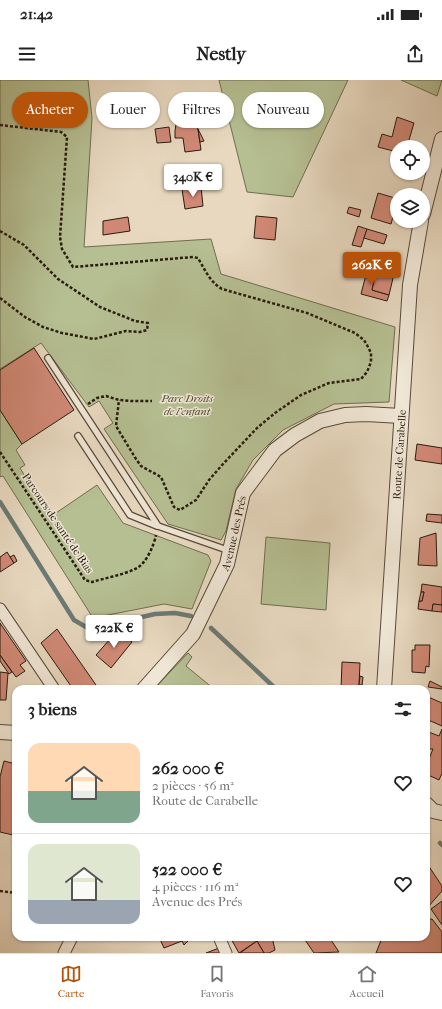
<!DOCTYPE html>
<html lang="fr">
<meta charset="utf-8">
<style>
:root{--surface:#fff;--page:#f2f2f2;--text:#222;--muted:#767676;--line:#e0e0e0;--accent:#b45309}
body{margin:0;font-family:"IM FELL French Canon",serif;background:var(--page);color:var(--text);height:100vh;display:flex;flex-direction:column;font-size:15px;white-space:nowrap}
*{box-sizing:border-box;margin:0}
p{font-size:13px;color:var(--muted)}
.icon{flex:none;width:22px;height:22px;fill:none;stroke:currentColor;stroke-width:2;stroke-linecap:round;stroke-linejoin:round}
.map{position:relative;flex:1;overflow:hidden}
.panel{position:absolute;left:12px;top:605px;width:418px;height:256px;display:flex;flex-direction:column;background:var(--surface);border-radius:12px;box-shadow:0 1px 3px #0004}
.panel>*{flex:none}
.guide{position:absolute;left:12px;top:12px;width:418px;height:36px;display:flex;gap:8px}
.fabs{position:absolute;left:390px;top:60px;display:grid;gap:8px}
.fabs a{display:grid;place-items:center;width:40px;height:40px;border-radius:50%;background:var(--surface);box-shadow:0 1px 3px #0004;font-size:20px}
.price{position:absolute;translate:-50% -34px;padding:0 9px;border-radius:4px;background:#fff;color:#222;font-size:13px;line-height:26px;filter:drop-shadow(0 1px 2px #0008)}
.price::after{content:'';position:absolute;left:50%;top:24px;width:12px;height:9px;margin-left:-6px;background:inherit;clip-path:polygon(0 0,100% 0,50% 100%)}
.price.current{background:var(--accent);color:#fff}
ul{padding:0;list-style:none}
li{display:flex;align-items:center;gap:12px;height:100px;padding:0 16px}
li+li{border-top:1px solid var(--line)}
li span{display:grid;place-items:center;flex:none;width:112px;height:80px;border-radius:12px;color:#555}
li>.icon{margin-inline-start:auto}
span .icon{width:48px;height:48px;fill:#fffc;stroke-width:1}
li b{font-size:17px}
h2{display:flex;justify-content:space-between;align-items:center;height:48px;padding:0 16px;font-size:17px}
.chip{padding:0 14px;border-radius:18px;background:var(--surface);box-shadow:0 1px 3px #0004;font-size:14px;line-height:36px}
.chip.current{background:var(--accent);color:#fff}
.status{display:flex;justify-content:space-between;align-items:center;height:28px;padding:0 20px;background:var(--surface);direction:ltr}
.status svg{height:11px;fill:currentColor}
header{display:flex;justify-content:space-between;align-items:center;height:52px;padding:0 16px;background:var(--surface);font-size:18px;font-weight:700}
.tab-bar{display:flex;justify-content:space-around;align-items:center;height:56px;border-top:1px solid var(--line);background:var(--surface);font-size:11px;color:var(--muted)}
.tab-bar a{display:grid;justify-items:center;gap:2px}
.tab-bar .current{color:var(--accent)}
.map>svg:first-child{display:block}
.green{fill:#b5bf92;stroke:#6f6d50}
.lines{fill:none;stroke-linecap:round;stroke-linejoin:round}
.stream{stroke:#6b7a73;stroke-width:4.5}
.building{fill:#d18976;stroke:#291b0f}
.service-casing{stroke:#584a3b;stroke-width:8}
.minor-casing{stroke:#584a3b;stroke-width:13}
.tertiary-casing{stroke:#584a3b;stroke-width:16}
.path{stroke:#291b0f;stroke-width:2.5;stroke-dasharray:3 2;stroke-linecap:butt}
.service{stroke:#efe6d5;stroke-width:5.5}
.minor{stroke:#efe6d5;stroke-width:11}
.tertiary{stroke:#efe6d5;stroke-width:14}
.labels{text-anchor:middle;stroke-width:3;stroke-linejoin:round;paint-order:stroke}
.park-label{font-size:11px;font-style:italic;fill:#534c36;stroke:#efe6d5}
.street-label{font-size:11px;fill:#291b0f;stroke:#efe6d5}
</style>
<div class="status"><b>21:42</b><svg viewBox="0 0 49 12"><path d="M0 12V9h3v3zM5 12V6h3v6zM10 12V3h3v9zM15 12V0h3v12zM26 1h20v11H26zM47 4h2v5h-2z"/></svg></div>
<header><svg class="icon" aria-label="menu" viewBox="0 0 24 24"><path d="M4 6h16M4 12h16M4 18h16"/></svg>Nestly<svg class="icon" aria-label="share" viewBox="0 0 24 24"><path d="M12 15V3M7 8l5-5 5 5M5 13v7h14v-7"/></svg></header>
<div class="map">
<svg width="442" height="873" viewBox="0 0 442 873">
<rect width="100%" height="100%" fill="#e7d8bf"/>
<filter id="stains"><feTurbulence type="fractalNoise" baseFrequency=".005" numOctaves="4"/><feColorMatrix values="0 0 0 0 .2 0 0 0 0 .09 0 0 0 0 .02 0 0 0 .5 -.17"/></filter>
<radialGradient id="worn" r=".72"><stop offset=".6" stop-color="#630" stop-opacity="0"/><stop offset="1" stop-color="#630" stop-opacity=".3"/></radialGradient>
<!-- green -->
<g class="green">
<path d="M0 0H88L92 38 84 167 211 159 221 194 395 247 389 322 334 324 283 350 253 380 236 409 226 451 221 460 168 444 104 349 113 343 99 321 89 327 41 263 0 289Z"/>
<path d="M219 0H348L293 117 247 112Z"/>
<path d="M401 0H442L437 16Z"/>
<path d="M0 330 22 364 16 370 25 385 20 388 44 428 47 425 53 435 97 405 123 443 208 475 211 481 192 529 164 524 93 538 3 396 0 397Z"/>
<path d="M266 457 330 463 326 530 261 524Z"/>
<path d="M188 573 192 577 186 586 214 609H154Z"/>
</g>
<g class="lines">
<!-- stream -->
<g class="stream">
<path d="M0 422 74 540 86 547H98L155 534 175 533 191 536"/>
<path d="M211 548 276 609"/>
<path d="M440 763 442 765"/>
</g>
</g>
<!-- building -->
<g class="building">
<path d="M192 36 198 49 201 70 185 72 183 58H175V51L177 37Z"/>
<path d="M397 37 414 43 407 67H397V72L378 67 382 54 392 57Z"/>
<path d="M169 47 171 62 157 63 155 49Z"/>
<path d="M198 49 204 61 200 62Z"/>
<path d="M201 107 203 126 185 129 182 109Z"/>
<path d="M378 113 395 118 391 132 394 133 391 144 371 138Z"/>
<path d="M395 118 397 119V121L394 133 391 132Z"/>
<path d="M349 127 361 130 359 137 347 133Z"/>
<path d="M256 136 277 138 275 160 254 158Z"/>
<path d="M128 137 130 151 103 155V141Z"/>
<path d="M358 146 367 149 361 167 352 165Z"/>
<path d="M367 149 387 155 384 164 364 158Z"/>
<path d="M368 187 377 189 372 210 389 215 387 221 361 214Z"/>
<path d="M377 189 394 194 389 215 372 210Z"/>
<path d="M34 268 74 330 22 364 0 330V290Z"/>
<path d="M417 364 442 368V384L415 380Z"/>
<path d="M427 434 442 435V443L426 441Z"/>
<path d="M436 453 437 486 418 485 420 458Z"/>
<path d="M7 472 14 483 0 492V477Z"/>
<path d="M14 475 17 481 14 483 10 477Z"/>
<path d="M422 504 442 507V525L433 524 432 531 418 529 419 521H422L424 512H421Z"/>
<path d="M421 512H424L422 521H419Z"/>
<path d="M433 524 442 525V532L432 531Z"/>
<path d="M0 543 26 581 20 585 25 591 16 597 0 575Z"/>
<path d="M57 549 96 605 95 609H73L41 563Z"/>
<path d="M118 550 132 562 111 588 96 575Z"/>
<path d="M415 565H430L429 587 426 586 425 593 412 592V570H415Z"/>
<path d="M0 575 12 592 9 594 0 581Z"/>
<path d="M342 582 360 583 359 605H363V609H341Z"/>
<path d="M0 592 8 593 6 620H0Z"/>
<path d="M360 596 363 597 362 605H359Z"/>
<path d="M430 601 442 607V609L428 607Z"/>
<path d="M426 616 442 623V646L426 639Z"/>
<path d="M442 649V693L439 700 426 694V686L433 669H426V651L439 656Z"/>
<path d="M4 681 16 684V743L13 755 0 752V697Z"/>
<path d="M426 782 442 806V811L428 827 426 824Z"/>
<path d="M442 821V845L431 829Z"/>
<path d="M432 839 442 852V873H376L382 858 384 857H426V840Z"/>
<path d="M159 857H192L184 865 182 861 164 868Z"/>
<path d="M230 857H255L257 859 261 857H272L275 870 269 873H264L257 861 239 873Z"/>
<path d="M303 857H329L339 872 314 873Z"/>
<path d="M257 861 264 873H240Z"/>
<path d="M219 868 222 873H206Z"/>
</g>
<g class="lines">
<!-- service casing -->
<g class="service-casing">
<g id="service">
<path d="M48 278 158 446 230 471"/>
<path d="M78 356 130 435 157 446"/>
</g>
</g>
<!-- minor casing -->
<g class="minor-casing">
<g id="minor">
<path d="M0 529 54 609"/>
<path d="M219 857 226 873"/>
<path d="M64 873 72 857"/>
</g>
</g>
<!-- tertiary casing -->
<g class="tertiary-casing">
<g id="tertiary">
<path d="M423 134 442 59"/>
<path id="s1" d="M144 609 193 554 227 484 243 413 275 370 295 355 320 341 345 335 366 334 401 336"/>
<path id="s2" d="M384 609 410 205 421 141"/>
<path d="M0 652 16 653"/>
<path d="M426 724 433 731 442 733"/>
</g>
</g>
<!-- path -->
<g class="path">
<path d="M0 45 61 52 67 57 60 157 62 169 73 187 193 177 198 178C205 190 210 202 222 209L307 233 355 253 364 260 367 265 371 273V282L367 292 361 299 329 303 301 315 275 333 257 348 223 384 209 400 196 420 180 430 174 427 161 397 141 386 136 379 116 346 119 320"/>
<path d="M0 151 24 165 58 199 100 227 135 241 148 243 147 250 140 252 126 251 94 259 62 253 43 247 25 237 0 218"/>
<path d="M88 324 97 318 106 316 119 320 131 321H152"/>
<path d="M0 372 85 500 92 502C105 498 123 495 135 489 146 485 154 465 156 455"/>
<path d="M0 811 16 813"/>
</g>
<!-- service -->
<use href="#service" class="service"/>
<!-- minor -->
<use href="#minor" class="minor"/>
<!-- tertiary -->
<use href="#tertiary" class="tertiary"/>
</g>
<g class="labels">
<!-- park labels -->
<g class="park-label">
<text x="187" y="322">Parc Droits<tspan x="187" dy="13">de l'enfant</tspan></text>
</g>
<!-- street labels -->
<g class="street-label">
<text dy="4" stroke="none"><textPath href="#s2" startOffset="235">Route de Carabelle</textPath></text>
<text transform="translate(58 443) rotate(56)" y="4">Parcours de santé de Bias</text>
<text dy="4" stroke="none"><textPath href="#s1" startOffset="183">Avenue des Prés</textPath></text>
</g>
</g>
<rect width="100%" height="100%" filter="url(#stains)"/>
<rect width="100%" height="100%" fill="url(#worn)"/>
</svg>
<div class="fabs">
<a><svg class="icon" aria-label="locate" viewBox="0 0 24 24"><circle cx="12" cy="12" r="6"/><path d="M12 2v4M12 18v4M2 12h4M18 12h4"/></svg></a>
<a><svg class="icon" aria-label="layers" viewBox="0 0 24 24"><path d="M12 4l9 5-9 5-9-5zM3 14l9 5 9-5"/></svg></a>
</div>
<b class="price" style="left:193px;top:118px">340K €</b>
<b class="price current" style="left:372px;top:206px">262K €</b>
<b class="price" style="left:114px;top:569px">522K €</b>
<div class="guide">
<a class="chip current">Acheter</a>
<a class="chip">Louer</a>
<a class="chip">Filtres</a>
<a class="chip">Nouveau</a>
</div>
<section class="panel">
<h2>3 biens<svg class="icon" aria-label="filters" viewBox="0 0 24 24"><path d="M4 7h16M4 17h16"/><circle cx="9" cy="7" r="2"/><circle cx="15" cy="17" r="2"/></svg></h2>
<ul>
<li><span style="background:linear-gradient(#ffd9b3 60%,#7fa58c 0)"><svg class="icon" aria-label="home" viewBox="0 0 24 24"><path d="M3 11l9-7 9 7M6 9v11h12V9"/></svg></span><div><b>262 000 €</b><p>2 pièces · 56 m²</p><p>Route de Carabelle</p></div><svg class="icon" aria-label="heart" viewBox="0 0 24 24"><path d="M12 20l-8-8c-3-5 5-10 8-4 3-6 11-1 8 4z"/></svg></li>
<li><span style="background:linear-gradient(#dfe7d0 70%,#9aa5b1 0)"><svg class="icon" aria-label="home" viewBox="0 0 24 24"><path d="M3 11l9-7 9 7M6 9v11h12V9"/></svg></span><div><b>522 000 €</b><p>4 pièces · 116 m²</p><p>Avenue des Prés</p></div><svg class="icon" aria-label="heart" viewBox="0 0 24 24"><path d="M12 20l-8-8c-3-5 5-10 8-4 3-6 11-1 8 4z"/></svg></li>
</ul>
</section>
</div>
<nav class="tab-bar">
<a class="current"><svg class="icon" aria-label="map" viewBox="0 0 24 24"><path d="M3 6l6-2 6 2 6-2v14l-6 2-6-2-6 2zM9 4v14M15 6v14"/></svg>Carte</a>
<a><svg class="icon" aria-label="saved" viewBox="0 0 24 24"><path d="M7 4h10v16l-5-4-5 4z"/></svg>Favoris</a>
<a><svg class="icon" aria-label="home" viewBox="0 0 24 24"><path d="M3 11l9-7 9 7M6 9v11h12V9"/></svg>Accueil</a>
</nav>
